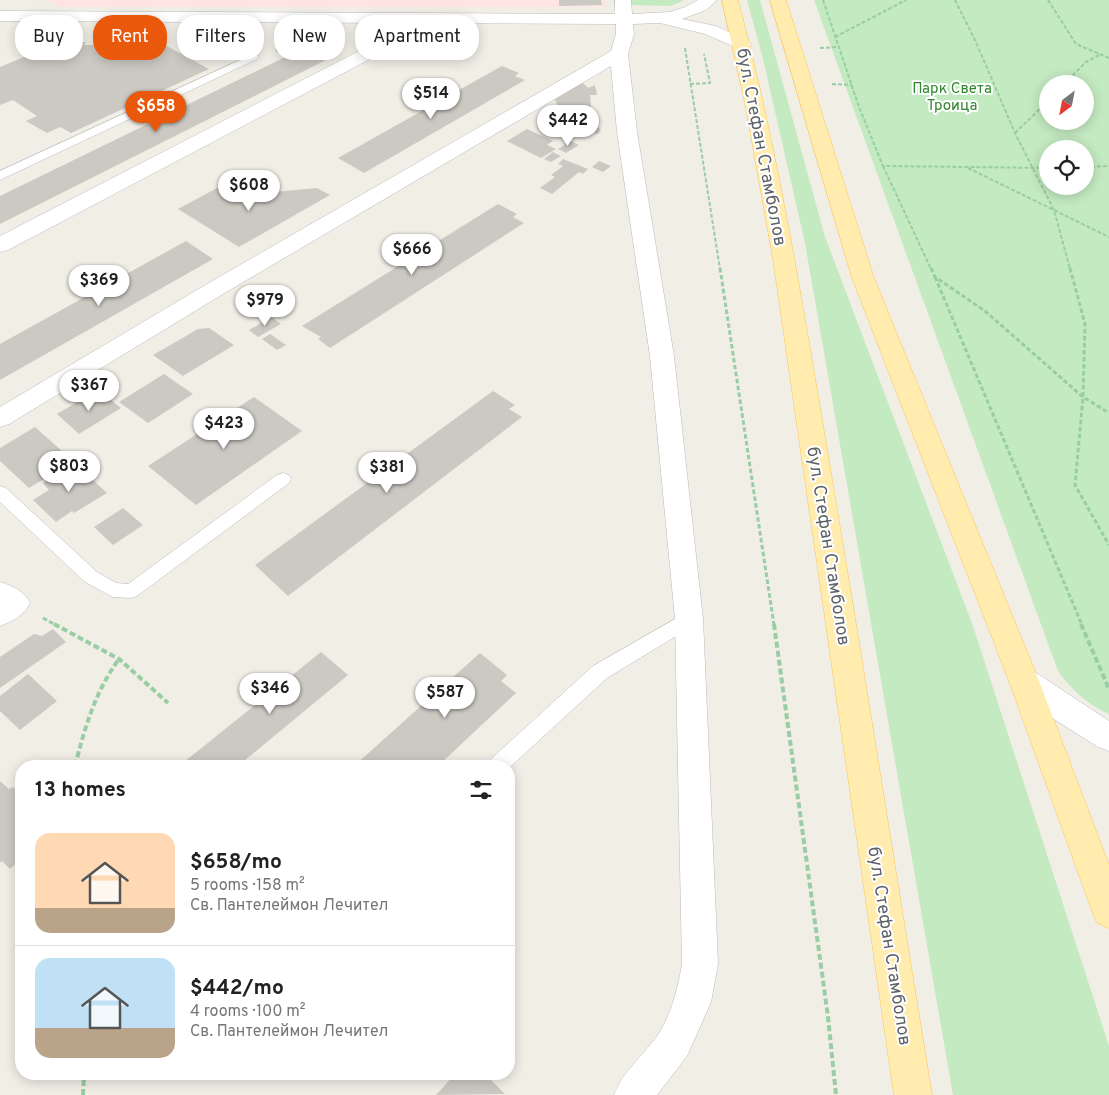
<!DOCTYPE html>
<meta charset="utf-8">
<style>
:root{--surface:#fff;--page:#f6f6f6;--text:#222;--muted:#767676;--line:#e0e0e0;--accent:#ea580c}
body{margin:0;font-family:Overpass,sans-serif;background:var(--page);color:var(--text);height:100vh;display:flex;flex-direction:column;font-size:19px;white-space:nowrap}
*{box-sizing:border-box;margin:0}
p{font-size:16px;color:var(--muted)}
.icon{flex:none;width:28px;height:28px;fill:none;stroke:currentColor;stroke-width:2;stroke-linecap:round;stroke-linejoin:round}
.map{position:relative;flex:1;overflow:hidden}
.side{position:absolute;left:15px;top:760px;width:500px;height:320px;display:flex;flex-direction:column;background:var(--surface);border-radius:20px;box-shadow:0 2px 12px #0003}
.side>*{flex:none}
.top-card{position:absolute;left:15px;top:15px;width:500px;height:45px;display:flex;gap:10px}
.needle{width:32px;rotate:212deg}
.tools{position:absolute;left:1039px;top:75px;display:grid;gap:10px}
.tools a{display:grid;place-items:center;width:55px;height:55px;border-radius:50%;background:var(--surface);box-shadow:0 2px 12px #0003;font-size:25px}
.price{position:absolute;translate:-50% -42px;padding:0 11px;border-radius:18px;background:#fff;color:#222;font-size:16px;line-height:32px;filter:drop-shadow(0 1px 2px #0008)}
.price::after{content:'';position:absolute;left:50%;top:30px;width:15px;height:11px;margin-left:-8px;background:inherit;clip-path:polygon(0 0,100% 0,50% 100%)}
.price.on{background:var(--accent);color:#fff}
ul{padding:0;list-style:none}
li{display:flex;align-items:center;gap:15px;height:125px;padding:0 20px}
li+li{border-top:1px solid var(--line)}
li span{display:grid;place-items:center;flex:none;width:140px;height:100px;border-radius:15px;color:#555}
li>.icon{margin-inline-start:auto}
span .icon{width:60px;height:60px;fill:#fffc;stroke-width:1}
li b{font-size:21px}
h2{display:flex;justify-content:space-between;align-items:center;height:60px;padding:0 20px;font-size:21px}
.chip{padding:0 18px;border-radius:20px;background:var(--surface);box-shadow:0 2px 12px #0003;font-size:18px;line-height:45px}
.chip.on{background:var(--accent);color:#fff}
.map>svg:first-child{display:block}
.medical{fill:#fee4e3}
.green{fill:#c4eac1;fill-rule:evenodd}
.building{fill:#ccc9c3}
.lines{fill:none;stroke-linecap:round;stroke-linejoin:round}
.lane-casing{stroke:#b7babe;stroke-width:1}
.street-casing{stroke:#b7babe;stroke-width:1}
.secondary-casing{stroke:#b8bcc1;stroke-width:1}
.primary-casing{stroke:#fec353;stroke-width:1}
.path-far2{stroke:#99cda4;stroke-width:2;stroke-dasharray:4 2;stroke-linecap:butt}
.path-far1{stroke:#99cda4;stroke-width:3;stroke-dasharray:4.5 2.5;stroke-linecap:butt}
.path{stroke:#99cda4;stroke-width:4;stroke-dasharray:6 3;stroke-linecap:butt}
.lane{fill:#fff;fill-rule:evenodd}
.street{fill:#fff;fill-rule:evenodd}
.secondary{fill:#fff;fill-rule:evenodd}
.primary{fill:#ffecae;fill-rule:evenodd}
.labels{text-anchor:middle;stroke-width:4;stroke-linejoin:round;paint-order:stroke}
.far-park-label{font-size:15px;fill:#30872e;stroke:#fff}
.street-label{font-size:18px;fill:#5e6368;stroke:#fff}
</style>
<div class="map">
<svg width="1109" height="1095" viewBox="0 0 1109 1095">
<rect width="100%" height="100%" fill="#f1eee6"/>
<!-- medical -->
<path class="medical" d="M48 0H605L606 7H59Z"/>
<!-- green -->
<g class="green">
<path d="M629 0H684L671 6 629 5Z"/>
<path d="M747 0H760L825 237 973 626 1109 1046V1095H953L805 243 763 59Z"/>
<path d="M814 0H1109V714C1086 703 1073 691 1058 671ZM1048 84H1085V121H1048ZM1048 149H1085V186H1048Z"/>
</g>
<!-- building -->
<g class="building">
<path d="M559 0H601L602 5 559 6Z"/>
<path d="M58 42H86L84 45H165L209 69 71 133 60 127 47 133 26 121 37 116 13 100 0 105V67L29 55 35 58 54 50Z"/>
<path d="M310 45 334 56 0 224V196Z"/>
<path d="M502 66 519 73 515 76 525 80 364 173 338 158Z"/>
<path d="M580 80 588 88 595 85 597 95H590L592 116 597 117 598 127 601 130 598 134 590 133 587 132V130H570V128H566L567 124H562V116H566L565 108H559L553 96 564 90 569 91Z"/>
<path d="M527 129 553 141 547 145 556 149 541 158 507 141Z"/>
<path d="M571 141 579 145 566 153 558 149Z"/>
<path d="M553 152 561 156 551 162 544 159Z"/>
<path d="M563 159 588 169 583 174 579 172 552 194 540 188 555 177 551 175 563 166 558 164Z"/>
<path d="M599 161 611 166 603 172 592 167Z"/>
<path d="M217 188 234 198 239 195 317 188 330 195 239 247 178 209Z"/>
<path d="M498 204 517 214 513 217 524 223 330 348 318 339 321 337 302 326Z"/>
<path d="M186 241 213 259 0 380V344Z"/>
<path d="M272 317 281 324 258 337 249 330Z"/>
<path d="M209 328 234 345 183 376 153 355 198 329Z"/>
<path d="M270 334 286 345 277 350 262 339Z"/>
<path d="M164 374 193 394 148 423 119 402Z"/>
<path d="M98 390 121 408 79 434 57 414Z"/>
<path d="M493 391 515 405 509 409 522 417 288 596 255 565Z"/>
<path d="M254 397 302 431 196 505 148 466Z"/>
<path d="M35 427 73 461 29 488 0 461V448Z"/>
<path d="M75 464 107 493 74 513 72 511 56 522 33 500 49 490 43 483Z"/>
<path d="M123 508 143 525 113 545 94 527Z"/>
<path d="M53 629 66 642 0 688V657L34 634 42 636Z"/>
<path d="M321 652 348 675 238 766H179Z"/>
<path d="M480 653 507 675 501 681 516 693 438 766H354Z"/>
<path d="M28 674 57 701 20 730 0 711V696Z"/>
<path d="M0 781 9 789 13 787 21 795V859L10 869 2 861 0 863Z"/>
<path d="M455 1074H485L505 1094 436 1095Z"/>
</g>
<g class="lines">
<!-- lane casing -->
<g class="lane-casing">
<g id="lane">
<path d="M253 54 257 55 259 57 257 59 0 180V171Z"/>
<path d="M283 473 289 475 291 479 289 483 137 596 131 598 113 597 85 582 0 502V486L6 488 97 572 116 583 128 584 277 475Z"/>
<path d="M689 611 696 614 698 619 696 624 607 678 509 768V766H487L490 760 593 666Z"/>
</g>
</g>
<!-- street casing -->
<g class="street-casing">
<g id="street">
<path d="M615 0H631L632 14 670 12 685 7 698 0H717L706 10 682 19 716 26 748 41 751 45 748 49 742 50 705 34 660 23 633 24 634 34 628 54 637 132 674 356 703 619 718 964 711 1002 687 1056 657 1095H614C624 1069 647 1053 661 1030 673 1009 678 987 682 964L675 619 650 356 617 132 611 66 223 294 9 424 0 427V407L207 284 611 51 616 34V24L409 23V36L406 40 8 250 0 252V236L392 34V23L0 21V11L615 14Z"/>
<path d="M0 582C13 586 24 591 30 603 24 615 13 621 0 626Z"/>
</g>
</g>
<!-- secondary casing -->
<g class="secondary-casing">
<path id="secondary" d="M1024 668 1035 672 1109 721V751L1098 747 1054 719 1013 690 1009 681 1013 672Z"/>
</g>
<!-- primary casing -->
<g class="primary-casing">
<g id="primary">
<path d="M722 0H738C778 150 802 302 828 455 864 668 897 882 932 1095H894L773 259 745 103Z"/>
<path d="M770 0H786L874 278 1039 681 1109 865V928L1097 923 1092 911 1009 681 852 278Z"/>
</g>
</g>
<!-- path-far2 -->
<g class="path-far2">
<path d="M823 0 859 107 883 166 1048 168"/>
<path d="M955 0 975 40 1015 133 1054 210 1070 269"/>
<path d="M1048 0 1076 44 1109 58"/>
<path d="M835 37 906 0"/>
<path d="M685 48 720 269"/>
<path d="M820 48 838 47"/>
<path d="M276 51 282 48"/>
<path d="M690 84 710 83 704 54"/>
<path d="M832 84 852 85"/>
<path d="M1064 84 1086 62 1099 55"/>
<path d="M1015 133 1048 101"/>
<path d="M883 166 931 269"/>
<path d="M1085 167 1109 166"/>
<path d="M968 168 1109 237"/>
</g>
<!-- path-far1 -->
<g class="path-far1">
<path d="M720 268 774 625"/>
<path d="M931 268 935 277 985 311 1083 397 1109 413"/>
<path d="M1070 268 1085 324 1083 397 1075 485 1109 545"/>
<path d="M935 277 1082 625"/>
<path d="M43 618 56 625"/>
</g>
<!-- path -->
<g class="path">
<path d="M54 624 119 659 168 703"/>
<path d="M774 624 828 1017 836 1095"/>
<path d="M1081 624 1109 689"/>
<path d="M75 766C85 727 95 692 119 659"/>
<path d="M83 1095 84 1074"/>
</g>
<!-- lane -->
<use href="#lane" class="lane"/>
<!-- street -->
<use href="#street" class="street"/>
<!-- secondary -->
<use href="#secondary" class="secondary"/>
<!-- primary -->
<use href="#primary" class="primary"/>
</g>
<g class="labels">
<!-- far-park labels -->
<g class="far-park-label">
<text x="952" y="93">Парк Света<tspan x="952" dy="17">Троица</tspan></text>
</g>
<!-- street labels -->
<g class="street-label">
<text transform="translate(762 147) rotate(79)" y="6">бул. Стефан Стамболов</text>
<text transform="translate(829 546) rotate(81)" y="6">бул. Стефан Стамболов</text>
<text transform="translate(890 946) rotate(81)" y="6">бул. Стефан Стамболов</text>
</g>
</g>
</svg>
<div class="tools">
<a><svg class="needle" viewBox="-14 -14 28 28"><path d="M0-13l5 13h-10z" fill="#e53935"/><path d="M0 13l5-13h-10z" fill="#767676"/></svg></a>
<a><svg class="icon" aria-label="locate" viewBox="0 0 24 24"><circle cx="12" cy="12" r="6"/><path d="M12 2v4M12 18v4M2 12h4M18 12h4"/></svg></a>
</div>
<b class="price" style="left:431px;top:120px">$514</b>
<b class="price on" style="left:156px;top:133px">$658</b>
<b class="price" style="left:568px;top:147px">$442</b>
<b class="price" style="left:249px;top:212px">$608</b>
<b class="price" style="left:412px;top:276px">$666</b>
<b class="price" style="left:99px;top:307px">$369</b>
<b class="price" style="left:265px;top:327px">$979</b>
<b class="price" style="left:89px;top:412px">$367</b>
<b class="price" style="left:224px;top:450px">$423</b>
<b class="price" style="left:69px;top:493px">$803</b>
<b class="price" style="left:387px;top:494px">$381</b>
<b class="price" style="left:270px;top:715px">$346</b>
<b class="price" style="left:445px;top:719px">$587</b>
<div class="top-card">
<a class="chip">Buy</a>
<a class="chip on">Rent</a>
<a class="chip">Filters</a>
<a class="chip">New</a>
<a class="chip">Apartment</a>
</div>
<section class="side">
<h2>13 homes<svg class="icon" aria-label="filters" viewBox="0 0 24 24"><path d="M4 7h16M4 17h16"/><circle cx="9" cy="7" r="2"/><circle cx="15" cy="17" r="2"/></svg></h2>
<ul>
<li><span style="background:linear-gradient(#ffd9b3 75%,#b9a48a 0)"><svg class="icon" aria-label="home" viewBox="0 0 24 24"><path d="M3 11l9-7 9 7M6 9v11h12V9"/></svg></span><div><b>$658/mo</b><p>5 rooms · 158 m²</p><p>Св. Пантелеймон Лечител</p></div></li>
<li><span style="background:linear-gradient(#bfe0f5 70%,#b9a48a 0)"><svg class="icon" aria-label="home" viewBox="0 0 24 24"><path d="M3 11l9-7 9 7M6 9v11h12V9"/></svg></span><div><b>$442/mo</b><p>4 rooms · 100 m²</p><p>Св. Пантелеймон Лечител</p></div></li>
</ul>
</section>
</div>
